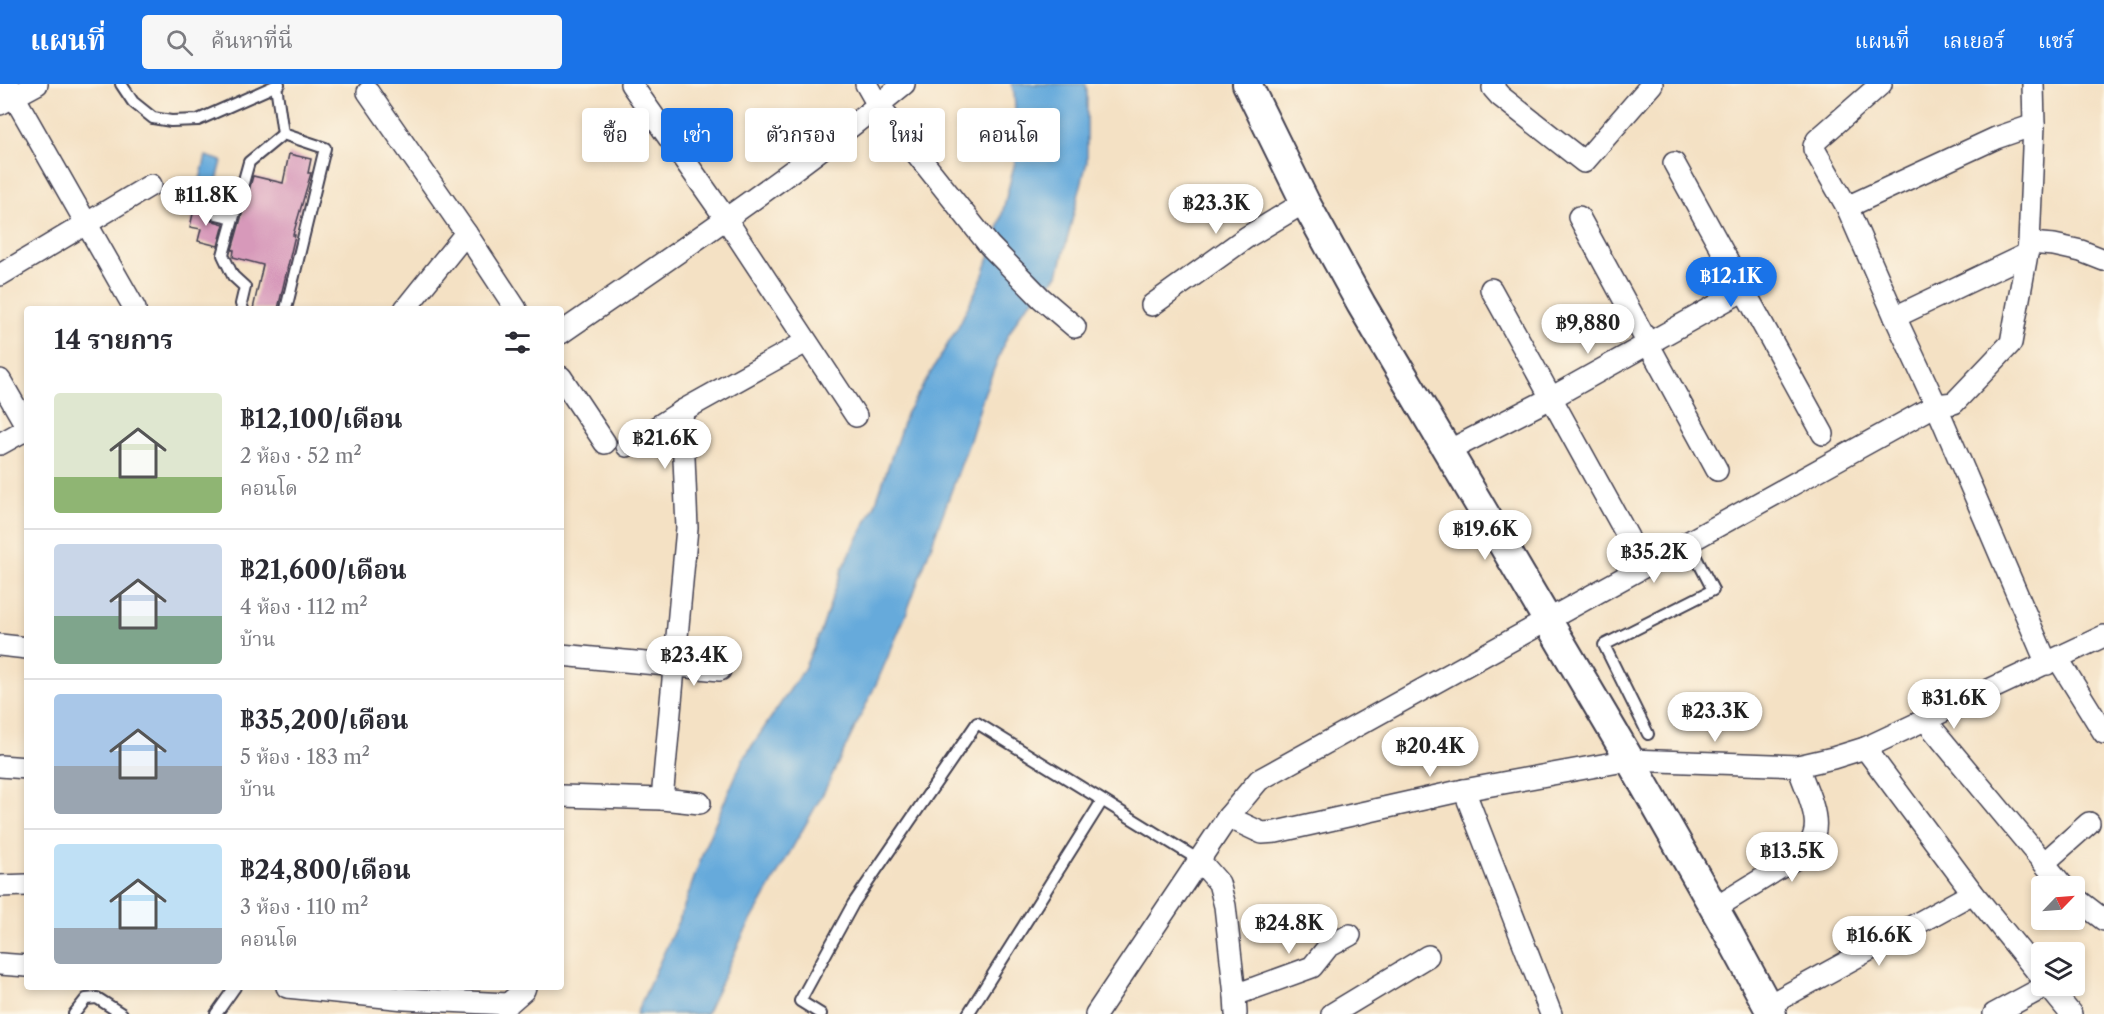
<!DOCTYPE html>
<html lang="th">
<meta charset="utf-8">
<style>
:root{--surface:#fff;--page:#f7f7f7;--text:#2b2b33;--muted:#7c7c81;--line:#e1e1e2;--accent:#1a73e8}
body{margin:0;font-family:"Libre Caslon Text","Noto Serif Thai",serif;background:var(--page);color:var(--text);height:100vh;display:flex;flex-direction:column;font-size:22px;white-space:nowrap}
*{box-sizing:border-box;margin:0}
p{font-size:20px;color:var(--muted)}
.icon{flex:none;width:33px;height:33px;fill:none;stroke:currentColor;stroke-width:2;stroke-linecap:round;stroke-linejoin:round}
.map{position:relative;flex:1;overflow:hidden}
.panel{position:absolute;left:24px;top:222px;width:540px;height:684px;display:flex;flex-direction:column;background:var(--surface);border-radius:6px;box-shadow:0 3px 9px #0003}
.panel>*{flex:none}
.banner{position:absolute;left:582px;top:24px;width:570px;height:54px;display:flex;gap:12px}
.needle{width:39px;rotate:65deg}
.fabs{position:absolute;left:2031px;top:792px;display:grid;gap:12px}
.fabs a{display:grid;place-items:center;width:54px;height:54px;border-radius:6px;background:var(--surface);box-shadow:0 3px 9px #0003;font-size:30px}
.price{position:absolute;translate:-50% -51px;padding:0 14px;border-radius:21px;background:#fff;color:#222;font-size:20px;line-height:39px;filter:drop-shadow(0 2px 3px #0008)}
.price::after{content:'';position:absolute;left:50%;top:36px;width:18px;height:14px;margin-left:-9px;background:inherit;clip-path:polygon(0 0,100% 0,50% 100%)}
.price.on{background:var(--accent);color:#fff}
ul{padding:0;list-style:none}
li{display:flex;align-items:center;gap:18px;height:150px;padding:0 30px}
li+li{border-top:2px solid var(--line)}
li span{display:grid;place-items:center;flex:none;width:168px;height:120px;border-radius:6px;color:#555}
li>.icon{margin-inline-start:auto}
span .icon{width:72px;height:72px;fill:#fffc;stroke-width:1}
li b{font-size:26px}
h2{display:flex;justify-content:space-between;align-items:center;height:72px;padding:0 30px;font-size:26px}
.tag{padding:0 21px;border-radius:6px;background:var(--surface);box-shadow:0 3px 9px #0003;font-size:21px;line-height:54px}
.tag.on{background:var(--accent);color:#fff}
header{display:flex;align-items:center;gap:36px;box-sizing:border-box;height:84px;padding:0 30px;background:var(--accent);color:#fff}
header strong{font-size:28px}
nav{display:flex;gap:33px;margin-inline-start:auto;font-size:21px}
.search{width:420px;height:54px;background:var(--page);display:flex;align-items:center;gap:15px;box-sizing:border-box;padding:0 21px;border-radius:6px;color:var(--muted);font-size:22px}
.map>svg:first-child{display:block}
.water{fill:#66aadb;stroke:#44668b;stroke-width:1.5}
.building{fill:#d799ba}
.lines{fill:none;stroke-linecap:round;stroke-linejoin:round}
.lane-casing{stroke:#423f50;stroke-width:14}
.street-casing{stroke:#423f50;stroke-width:24}
.secondary-casing{stroke:#423f50;stroke-width:32}
.lane{stroke:#fff;stroke-width:10}
.street{stroke:#fff;stroke-width:21}
.secondary{stroke:#fff;stroke-width:28}
</style>
<header>
<strong>แผนที่</strong>
<div class="search"><svg class="icon" aria-label="search" viewBox="0 0 24 24"><circle cx="10" cy="10" r="6"/><path d="M15 15l6 6"/></svg>ค้นหาที่นี่</div>
<nav><a>แผนที่</a><a>เลเยอร์</a><a>แชร์</a></nav>
</header>
<div class="map">
<svg width="2104" height="930" viewBox="0 0 2104 930">
<rect width="100%" height="100%" fill="#fcf5e5"/>
<filter id="ink" filterUnits="userSpaceOnUse"><feTurbulence type="fractalNoise" baseFrequency=".0167" numOctaves="2"/><feDisplacementMap in="SourceGraphic" scale="12" xChannelSelector="R" yChannelSelector="G"/><feConvolveMatrix kernelMatrix="1 2 1 2 8 2 1 2 1" color-interpolation-filters="sRGB"/></filter>
<filter id="wash" filterUnits="userSpaceOnUse"><feTurbulence type="fractalNoise" baseFrequency=".008" numOctaves="4" result="noise"/><feDisplacementMap in="SourceGraphic" scale="24" xChannelSelector="R" yChannelSelector="G"/><feGaussianBlur stdDeviation="1.35" result="paint"/><feColorMatrix in="noise" values="0 0 0 0 0 0 0 0 0 0 0 0 0 0 0 0 0 1.4 0 .05"/><feComposite in="paint" operator="in"/></filter>
<g filter="url(#wash)">
<rect width="100%" height="100%" fill="#f4e1c4"/>
<!-- water -->
<g class="water">
<path d="M1011 0H1086L1087 8V78L1058 191 1022 227 1006 255 984 310 970 356 905 533 877 598 824 708 743 851 706 930H636L681 831 706 760 743 675 804 585 821 547 842 485 875 421 906 330 958 243 982 194 997 150 1015 78 1016 40 1014 8Z"/>
<path d="M206 72 222 77 210 124 194 119Z"/>
</g>
<g id="blocks">
<!-- building -->
<g class="building">
<path d="M289 70 311 75 308 89H311L293 151H295L278 225H253L263 181 233 173 234 166H232L253 92 283 99Z"/>
<path d="M195 121 206 124 205 131 207 135 224 140 218 162 198 157 201 145 190 143Z"/>
</g>
</g>
</g>
<g filter="url(#ink)">
<use href="#blocks" fill-opacity="0" stroke="#423f50" stroke-width="1.5"/>
<g class="lines">
<!-- lane casing -->
<g class="lane-casing">
<g id="lane">
<path d="M121 0 133 18 153 34 171 37 198 36 279 0"/>
<path d="M276 1 283 50"/>
<path d="M283 50 325 64 286 225"/>
<path d="M212 129 233 134"/>
<path d="M243 225 241 220 245 203 233 192 223 171 249 78 283 50"/>
<path d="M1648 650 1604 561 1713 506 1688 458"/>
<path d="M74 930 86 915 97 914 122 930"/>
<path d="M216 930 235 903"/>
<path d="M821 930 800 917 853 820 977 639 1199 776"/>
<path d="M968 930 1102 717"/>
</g>
</g>
<!-- street casing -->
<g class="street-casing">
<g id="street">
<path d="M7 0 135 225"/>
<path d="M631 0 726 135 856 332"/>
<path d="M866 0 878 21 989 161 1041 214 1075 243"/>
<path d="M1494 0 1493 4 1500 12 1584 78 1652 0"/>
<path d="M1881 0 1817 56 1814 62V65L1847 123 1895 233 1936 321 2047 580"/>
<path d="M368 8 466 149 516 225"/>
<path d="M0 20 37 0"/>
<path d="M1674 79 1823 350"/>
<path d="M1847 123 1996 54 2034 41"/>
<path d="M1579 133 1717 386"/>
<path d="M2029 159 2054 161 2081 167 2104 176"/>
<path d="M0 191 151 101"/>
<path d="M1491 205 1628 453"/>
<path d="M1152 221 1247 153 1305 118"/>
<path d="M405 225 466 149"/>
<path d="M1895 233 2027 170"/>
<path d="M561 249C677 169 795 90 904 0"/>
<path d="M561 293 605 359"/>
<path d="M0 296 27 343"/>
<path d="M0 360 27 345"/>
<path d="M627 362 682 327 806 258"/>
<path d="M1448 367 1551 314 1744 206"/>
<path d="M0 561 27 564"/>
<path d="M561 571 720 586"/>
<path d="M2058 575 2104 649"/>
<path d="M1926 637 2063 802"/>
<path d="M1865 664 1973 809 2042 894"/>
<path d="M0 682 27 684"/>
<path d="M1464 706 1551 930"/>
<path d="M561 712 662 715 700 719"/>
<path d="M662 715 687 444 682 327"/>
<path d="M1228 733 1262 749 1276 748 1464 706 1630 676 1798 682"/>
<path d="M1199 776 1219 799 1225 822 1235 911 1236 930"/>
<path d="M2044 779 2089 739"/>
<path d="M0 802 27 801"/>
<path d="M2074 813 2104 836"/>
<path d="M1715 824 1796 774C1832 749 1809 716 1798 682L1833 674 1865 664 2104 552"/>
<path d="M0 880 27 882"/>
<path d="M2048 902 2071 930"/>
<path d="M287 903 405 915 508 920 524 906 525 903"/>
<path d="M1235 911 1312 883 1328 863 1350 851"/>
<path d="M1767 922 1973 809"/>
<path d="M1096 930 1228 733 1259 696 1936 321 1954 319 2011 259 2029 159 2034 41 2033 0"/>
<path d="M1332 930 1428 872"/>
<path d="M1994 930 2046 902"/>
</g>
</g>
<!-- secondary casing -->
<g class="secondary-casing">
<path id="secondary" d="M1247 0 1305 118 1361 220 1630 676 1725 843 1772 930"/>
</g>
<!-- lane -->
<use href="#lane" class="lane"/>
<!-- street -->
<use href="#street" class="street"/>
<!-- secondary -->
<use href="#secondary" class="secondary"/>
</g>
</g>
</svg>
<div class="fabs">
<a><svg class="needle" viewBox="-14 -14 28 28"><path d="M0-13l5 13h-10z" fill="#e53935"/><path d="M0 13l5-13h-10z" fill="#7c7c81"/></svg></a>
<a><svg class="icon" aria-label="layers" viewBox="0 0 24 24"><path d="M12 4l9 5-9 5-9-5zM3 14l9 5 9-5"/></svg></a>
</div>
<b class="price" style="left:206px;top:143px">฿11.8K</b>
<b class="price" style="left:1216px;top:151px">฿23.3K</b>
<b class="price on" style="left:1731px;top:224px">฿12.1K</b>
<b class="price" style="left:1588px;top:271px">฿9,880</b>
<b class="price" style="left:665px;top:386px">฿21.6K</b>
<b class="price" style="left:1485px;top:477px">฿19.6K</b>
<b class="price" style="left:1654px;top:500px">฿35.2K</b>
<b class="price" style="left:694px;top:603px">฿23.4K</b>
<b class="price" style="left:1954px;top:646px">฿31.6K</b>
<b class="price" style="left:1715px;top:659px">฿23.3K</b>
<b class="price" style="left:1430px;top:694px">฿20.4K</b>
<b class="price" style="left:1792px;top:799px">฿13.5K</b>
<b class="price" style="left:1289px;top:871px">฿24.8K</b>
<b class="price" style="left:1879px;top:883px">฿16.6K</b>
<div class="banner">
<a class="tag">ซื้อ</a>
<a class="tag on">เช่า</a>
<a class="tag">ตัวกรอง</a>
<a class="tag">ใหม่</a>
<a class="tag">คอนโด</a>
</div>
<section class="panel">
<h2>14 รายการ<svg class="icon" aria-label="filters" viewBox="0 0 24 24"><path d="M4 7h16M4 17h16"/><circle cx="9" cy="7" r="2"/><circle cx="15" cy="17" r="2"/></svg></h2>
<ul>
<li><span style="background:linear-gradient(#dfe7d0 70%,#8fb573 0)"><svg class="icon" aria-label="home" viewBox="0 0 24 24"><path d="M3 11l9-7 9 7M6 9v11h12V9"/></svg></span><div><b>฿12,100/เดือน</b><p>2 ห้อง · 52 m²</p><p>คอนโด</p></div></li>
<li><span style="background:linear-gradient(#c9d6e8 60%,#7fa58c 0)"><svg class="icon" aria-label="home" viewBox="0 0 24 24"><path d="M3 11l9-7 9 7M6 9v11h12V9"/></svg></span><div><b>฿21,600/เดือน</b><p>4 ห้อง · 112 m²</p><p>บ้าน</p></div></li>
<li><span style="background:linear-gradient(#a9c7e8 60%,#9aa5b1 0)"><svg class="icon" aria-label="home" viewBox="0 0 24 24"><path d="M3 11l9-7 9 7M6 9v11h12V9"/></svg></span><div><b>฿35,200/เดือน</b><p>5 ห้อง · 183 m²</p><p>บ้าน</p></div></li>
<li><span style="background:linear-gradient(#bfe0f5 70%,#9aa5b1 0)"><svg class="icon" aria-label="home" viewBox="0 0 24 24"><path d="M3 11l9-7 9 7M6 9v11h12V9"/></svg></span><div><b>฿24,800/เดือน</b><p>3 ห้อง · 110 m²</p><p>คอนโด</p></div></li>
</ul>
</section>
</div>
